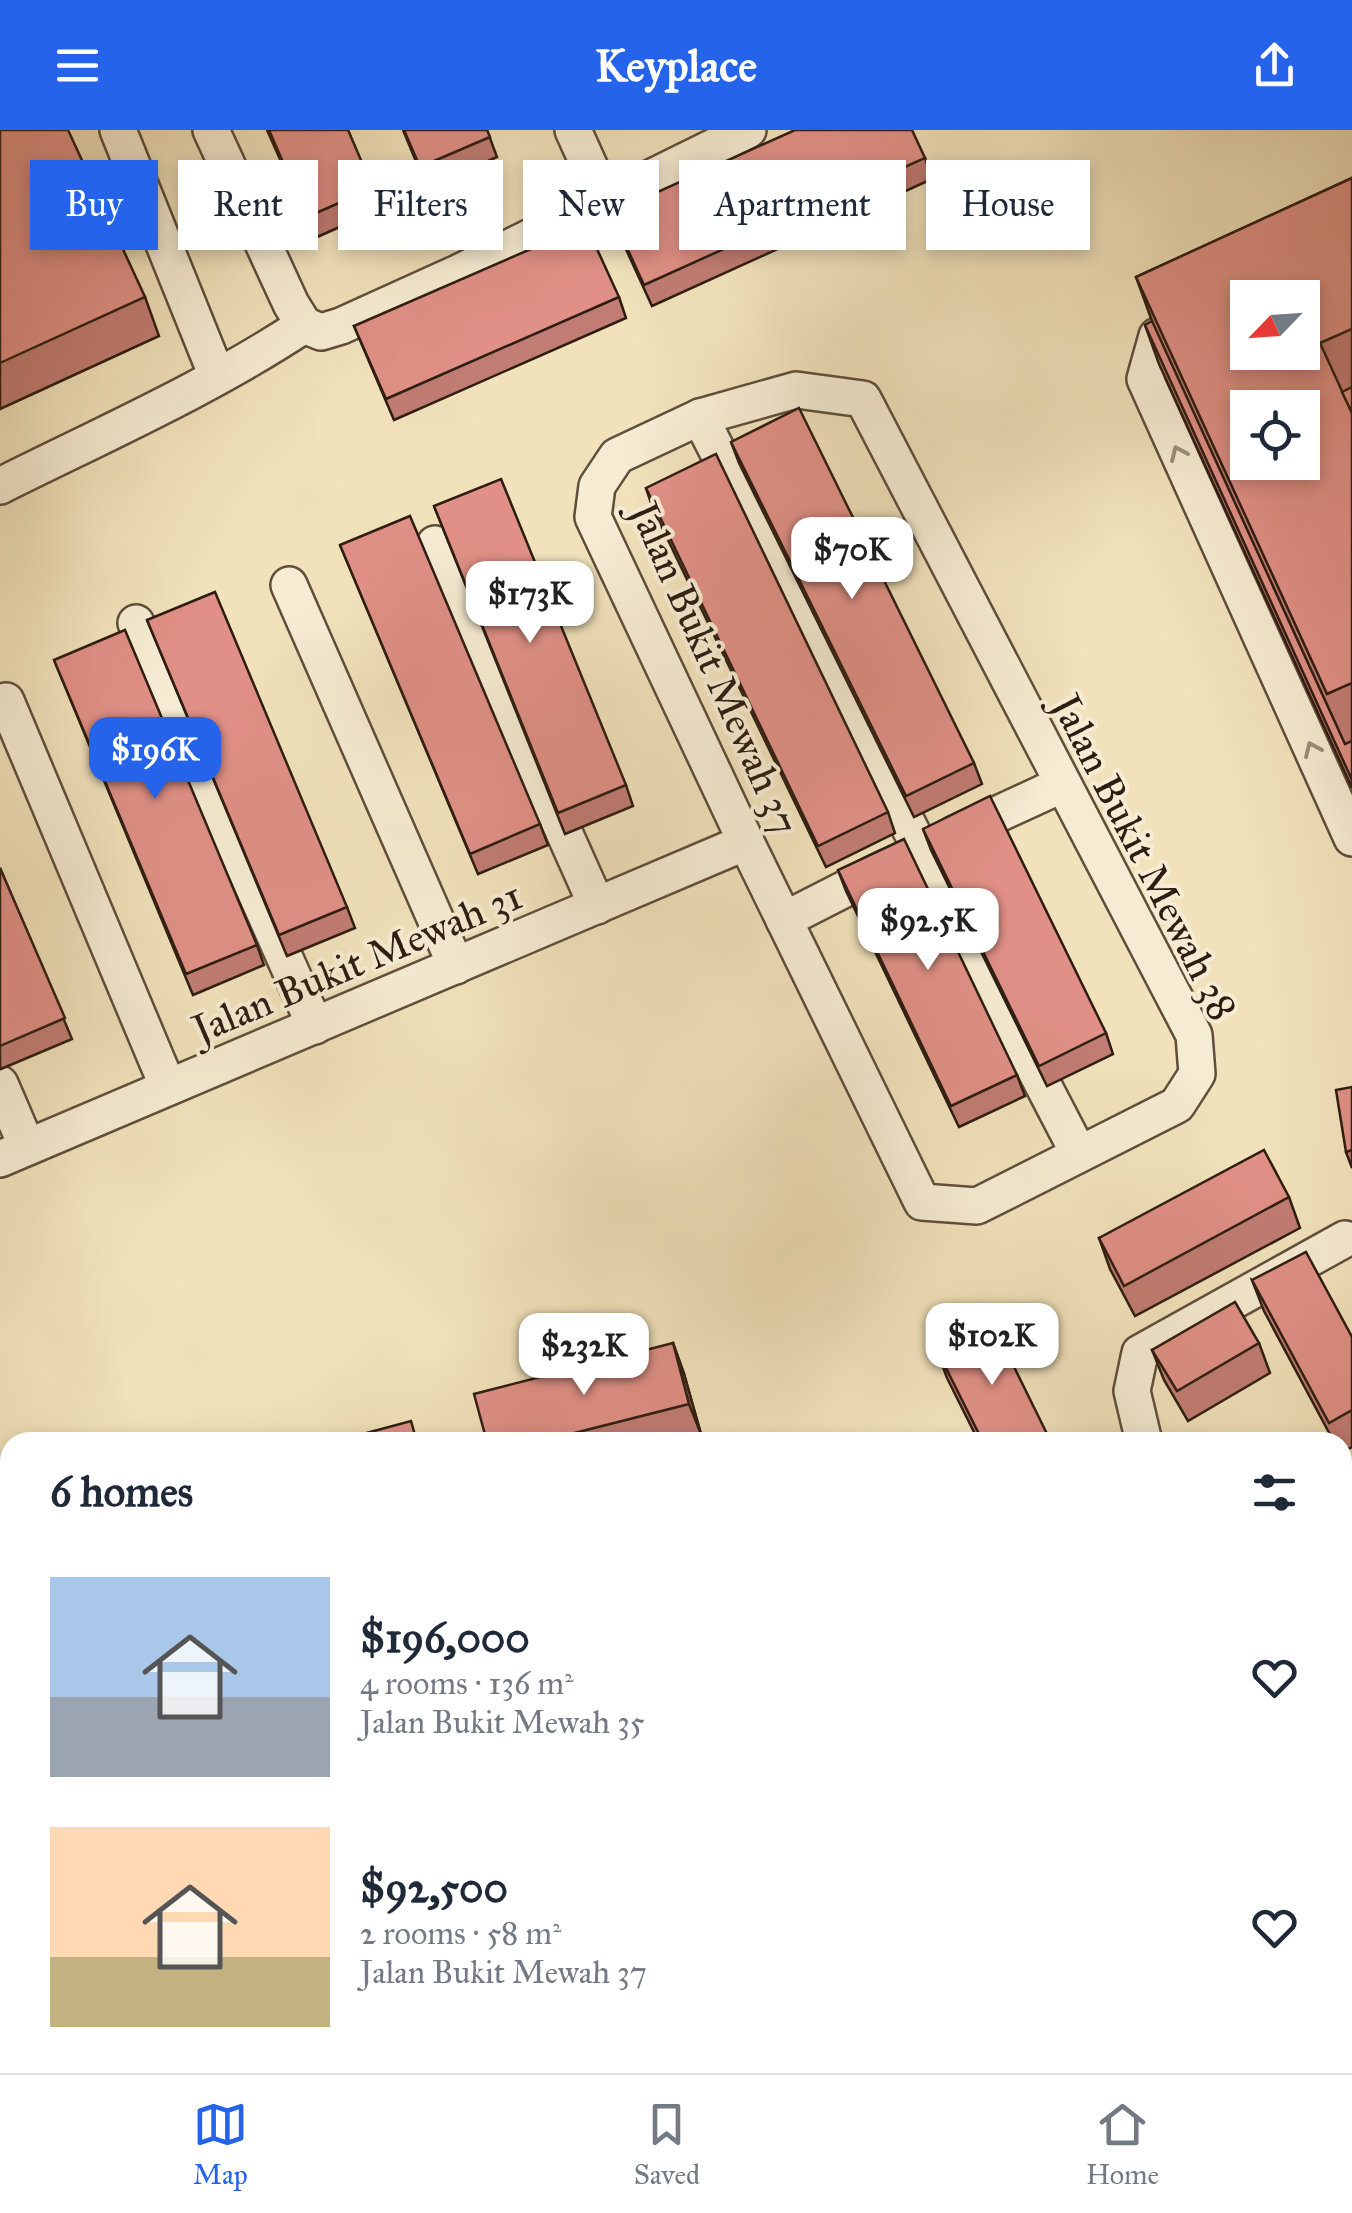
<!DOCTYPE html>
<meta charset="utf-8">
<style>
:root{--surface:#fff;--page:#f2f2f3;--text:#1f2937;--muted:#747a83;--line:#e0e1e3;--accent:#2563eb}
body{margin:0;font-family:"IM FELL Great Primer",serif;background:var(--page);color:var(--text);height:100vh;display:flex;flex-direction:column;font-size:38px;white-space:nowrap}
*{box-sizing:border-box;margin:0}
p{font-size:32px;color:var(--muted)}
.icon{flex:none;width:55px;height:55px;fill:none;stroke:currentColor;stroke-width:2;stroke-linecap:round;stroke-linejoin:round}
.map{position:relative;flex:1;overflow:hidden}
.sheet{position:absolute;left:0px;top:1302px;width:1352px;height:642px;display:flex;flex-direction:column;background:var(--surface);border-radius:30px 30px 0 0;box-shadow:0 5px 15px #0003}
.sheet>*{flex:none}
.hud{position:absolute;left:30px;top:30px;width:1292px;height:90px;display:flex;gap:20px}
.needle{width:65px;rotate:245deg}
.tools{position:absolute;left:1230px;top:150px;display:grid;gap:20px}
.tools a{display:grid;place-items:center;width:90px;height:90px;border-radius:0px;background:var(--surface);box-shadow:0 5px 15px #0003;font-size:50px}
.price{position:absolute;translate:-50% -85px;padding:0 22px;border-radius:20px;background:#fff;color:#222;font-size:32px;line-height:65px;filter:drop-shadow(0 2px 5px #0008)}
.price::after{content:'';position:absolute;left:50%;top:60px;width:30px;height:22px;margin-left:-15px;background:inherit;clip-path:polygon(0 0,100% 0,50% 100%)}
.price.active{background:var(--accent);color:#fff}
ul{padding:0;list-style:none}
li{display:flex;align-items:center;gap:30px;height:250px;padding:0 50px}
li span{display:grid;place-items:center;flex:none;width:280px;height:200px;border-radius:0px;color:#555}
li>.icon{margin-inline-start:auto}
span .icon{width:120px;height:120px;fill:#fffc;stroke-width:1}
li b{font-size:42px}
h2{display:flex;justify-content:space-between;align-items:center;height:120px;padding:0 50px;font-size:42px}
.pill{padding:0 35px;border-radius:0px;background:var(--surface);box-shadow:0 5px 15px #0003;font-size:35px;line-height:90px}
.pill.active{background:var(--accent);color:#fff}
header{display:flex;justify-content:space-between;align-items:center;height:130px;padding:0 50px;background:var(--accent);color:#fff;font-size:45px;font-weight:700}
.menu{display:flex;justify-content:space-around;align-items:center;height:140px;border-top:2px solid var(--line);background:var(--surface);font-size:28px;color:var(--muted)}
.menu a{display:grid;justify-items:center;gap:5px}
.menu .active{color:var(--accent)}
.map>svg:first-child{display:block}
.green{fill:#bdc28e;stroke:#767050;stroke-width:2.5}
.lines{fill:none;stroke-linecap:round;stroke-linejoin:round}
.minor-casing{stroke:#5f4e3c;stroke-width:40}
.major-casing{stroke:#2e1d12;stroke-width:50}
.minor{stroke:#f6ecd3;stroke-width:35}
.major{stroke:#f1e2bb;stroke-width:45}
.wall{fill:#c17c73;stroke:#2e1d12;stroke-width:2.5}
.shaded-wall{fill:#9d655e;stroke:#2e1d12;stroke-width:2.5}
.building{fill:#e09086;stroke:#2e1d12;stroke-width:2.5;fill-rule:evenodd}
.oneway{stroke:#9c8f7c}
.labels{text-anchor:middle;stroke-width:8;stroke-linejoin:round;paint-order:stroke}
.street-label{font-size:40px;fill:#2e1d12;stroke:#f6ecd3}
</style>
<header><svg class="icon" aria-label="menu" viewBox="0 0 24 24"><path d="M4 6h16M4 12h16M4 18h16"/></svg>Keyplace<svg class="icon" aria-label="share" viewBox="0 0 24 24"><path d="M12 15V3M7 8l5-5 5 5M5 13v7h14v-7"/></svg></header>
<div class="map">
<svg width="1352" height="1943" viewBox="0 0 1352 1943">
<rect width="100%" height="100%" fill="#f1e2bb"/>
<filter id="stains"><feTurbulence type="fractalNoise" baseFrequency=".002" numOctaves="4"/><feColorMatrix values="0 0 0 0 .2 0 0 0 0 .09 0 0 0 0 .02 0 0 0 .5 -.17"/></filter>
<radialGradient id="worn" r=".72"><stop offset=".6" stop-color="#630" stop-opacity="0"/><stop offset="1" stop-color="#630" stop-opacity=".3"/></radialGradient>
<!-- green -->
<path class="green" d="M610 1935H738L722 1943H593Z"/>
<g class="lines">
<!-- minor casing -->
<g class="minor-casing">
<g id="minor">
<path d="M118 0 217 246"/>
<path d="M211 0 291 174 304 195"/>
<path d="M573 0 605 71"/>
<path d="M1189 191 1157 206 1145 249 1352 708"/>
<path d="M304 195 321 202 341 196 458 143 748 0"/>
<path d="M796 260 863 269 1194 905 1197 944 1177 975 977 1076 922 1072 746 712 593 387 597 356 617 326 700 287Z"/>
<path d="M700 287 921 720 1079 1024"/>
<path d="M0 356C102 305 209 258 304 195"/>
<path d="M435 414 597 776"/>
<path d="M289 455 456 836"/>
<path d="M136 493 315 896"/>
<path d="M6 571 168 957"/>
<path d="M955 704 1063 654"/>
<path d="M784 790 886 738"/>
<path d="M0 954 27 1017"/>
<path d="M0 1029 746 712"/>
<path d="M1144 1312 1132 1261 1140 1223 1345 1109"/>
<path d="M1342 1435 1352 1428"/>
</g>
</g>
<!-- major casing -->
<g class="major-casing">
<g id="major">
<path d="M1342 1750 1352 1749"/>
<path d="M822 1943 839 1935"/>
<path d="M879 1943 894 1935"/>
</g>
</g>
<!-- minor -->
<use href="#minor" class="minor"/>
<!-- major -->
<use href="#major" class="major"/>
</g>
<!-- wall -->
<g class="wall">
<path d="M0 0 145 167 159 206 0 279Z"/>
<path d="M267 0H348L380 79 315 108Z"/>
<path d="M403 0H487L497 27 427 58Z"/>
<path d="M925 28 932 49 652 176 619 104 611 83Z"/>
<path d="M1352 48V658L1159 234 1145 195 1152 191 1136 147Z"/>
<path d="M619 167 626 188 394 290 354 196Z"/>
<path d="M731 312 974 633 982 654 914 687 739 333Z"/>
<path d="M646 358 888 682 895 703 826 737 653 379Z"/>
<path d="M434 376 626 655 633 676 565 704Z"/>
<path d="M340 415 540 694 548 715 478 744Z"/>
<path d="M147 490 347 777 355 798 287 826Z"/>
<path d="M54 530 257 815 264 835 193 865Z"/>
<path d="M923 699 1106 903 1113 924 1047 956 931 720Z"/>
<path d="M0 738 72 909 1 939 0 936Z"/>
<path d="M838 740 1017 945 1025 966 959 997 846 761Z"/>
<path d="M1352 957V1038L1346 1022Z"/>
<path d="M1289 1067 1300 1098 1135 1186 1110 1139 1099 1108Z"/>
<path d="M1252 1150 1352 1207V1317L1342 1322V1312H1334L1264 1181Z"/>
<path d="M673 1213 684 1244 701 1304 668 1312H487Z"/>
<path d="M1259 1213 1270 1243 1188 1291 1164 1250 1152 1220Z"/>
<path d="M936 1218 1051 1312H979L947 1248Z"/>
<path d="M10 1411V1514L0 1517V1414Z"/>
<path d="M1352 1569V1665L1342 1668V1572Z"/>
<path d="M464 1935H567V1937L552 1943H467Z"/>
</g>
<!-- shaded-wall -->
<path class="shaded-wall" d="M673 1213 684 1244 701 1304 689 1274Z"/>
<!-- building -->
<g class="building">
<path d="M0 0H68L145 167 0 233Z"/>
<path d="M269 0H348L373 58 307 87Z"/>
<path d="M404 0H487L490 7 420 37Z"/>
<path d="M795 0H912L925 28 644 155 611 83Z"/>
<path d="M1352 48V199L1320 213 1352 283V553L1327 564 1136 147ZM1248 168H1302V222H1248ZM1248 278H1302V332H1248Z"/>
<path d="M586 95 619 167 386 269 354 196Z"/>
<path d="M1152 191 1345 614 1352 611V650L1145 195Z"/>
<path d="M1352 257V283L1342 262Z"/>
<path d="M799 278 974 633 906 666 731 312Z"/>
<path d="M716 324 888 682 818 716 646 358Z"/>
<path d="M501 349 626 655 558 683 434 376Z"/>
<path d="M410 386 540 694 470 724 340 415Z"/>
<path d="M215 462 347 777 279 805 147 490Z"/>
<path d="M125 500 257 815 186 844 54 530Z"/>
<path d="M990 666 1106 903 1039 936 923 699Z"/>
<path d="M904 709 1017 945 951 976 838 740Z"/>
<path d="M0 738 65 888 0 916Z"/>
<path d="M1352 957V1020L1346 1022 1336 960Z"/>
<path d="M1264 1020 1289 1067 1124 1156 1099 1108Z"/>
<path d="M1306 1122 1352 1207V1280L1329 1293 1252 1150Z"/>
<path d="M1235 1172 1259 1213 1177 1261 1152 1220Z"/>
<path d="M991 1190 1051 1312H983L936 1218Z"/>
<path d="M673 1213 689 1274 539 1312H487L474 1264Z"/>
<path d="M411 1291 417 1312H333Z"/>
<path d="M10 1411V1480L0 1483V1414Z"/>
<path d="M1352 1569V1632L1342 1634V1572Z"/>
<path d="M10 1684V1833L0 1798V1687Z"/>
<path d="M1352 1763V1943H965L982 1935H1342V1768Z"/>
<path d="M12 1935H135L137 1943H14Z"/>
<path d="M150 1935H245L248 1943H152Z"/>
<path d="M279 1935H340L342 1943H282Z"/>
<path d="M465 1935H486L468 1943Z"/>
</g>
<!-- one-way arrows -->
<defs><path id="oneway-chevron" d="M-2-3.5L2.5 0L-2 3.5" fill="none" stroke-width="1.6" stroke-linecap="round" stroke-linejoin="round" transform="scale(2.5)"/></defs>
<g class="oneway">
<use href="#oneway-chevron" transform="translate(1178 323) rotate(-114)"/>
<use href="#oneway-chevron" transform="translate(1312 619) rotate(-114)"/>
</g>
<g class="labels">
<!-- street labels -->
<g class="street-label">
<text transform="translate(715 538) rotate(66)" y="14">Jalan Bukit Mewah 37</text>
<text transform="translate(1145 727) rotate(63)" y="14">Jalan Bukit Mewah 38</text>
<text transform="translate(357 832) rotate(-23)" y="14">Jalan Bukit Mewah 31</text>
</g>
</g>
<rect width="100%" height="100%" filter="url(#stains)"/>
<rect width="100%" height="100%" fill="url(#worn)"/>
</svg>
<div class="tools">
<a><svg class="needle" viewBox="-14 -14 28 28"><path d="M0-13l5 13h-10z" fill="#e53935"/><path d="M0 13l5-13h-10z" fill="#747a83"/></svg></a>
<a><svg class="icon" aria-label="locate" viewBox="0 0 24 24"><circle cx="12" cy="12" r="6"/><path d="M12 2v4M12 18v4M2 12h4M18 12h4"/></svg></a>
</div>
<b class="price" style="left:852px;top:472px">$70K</b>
<b class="price" style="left:530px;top:516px">$173K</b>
<b class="price active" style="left:155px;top:672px">$196K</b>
<b class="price" style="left:928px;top:843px">$92.5K</b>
<b class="price" style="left:992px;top:1258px">$102K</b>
<b class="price" style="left:584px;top:1268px">$232K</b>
<div class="hud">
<a class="pill active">Buy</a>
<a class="pill">Rent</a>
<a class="pill">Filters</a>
<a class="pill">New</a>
<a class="pill">Apartment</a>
<a class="pill">House</a>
</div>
<section class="sheet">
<h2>6 homes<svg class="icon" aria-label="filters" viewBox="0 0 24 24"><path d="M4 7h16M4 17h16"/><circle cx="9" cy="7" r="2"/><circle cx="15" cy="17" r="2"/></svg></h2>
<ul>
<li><span style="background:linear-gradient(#a9c7e8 60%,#9aa5b1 0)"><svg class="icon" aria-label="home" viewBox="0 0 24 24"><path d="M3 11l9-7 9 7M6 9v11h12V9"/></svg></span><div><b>$196,000</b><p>4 rooms · 136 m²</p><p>Jalan Bukit Mewah 35</p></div><svg class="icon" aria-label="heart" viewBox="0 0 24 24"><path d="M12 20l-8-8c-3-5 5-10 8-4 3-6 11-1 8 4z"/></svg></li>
<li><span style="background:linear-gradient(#ffd9b3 65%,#c2b280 0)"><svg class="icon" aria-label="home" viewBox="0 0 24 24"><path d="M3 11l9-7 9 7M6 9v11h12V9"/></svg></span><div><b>$92,500</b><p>2 rooms · 58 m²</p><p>Jalan Bukit Mewah 37</p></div><svg class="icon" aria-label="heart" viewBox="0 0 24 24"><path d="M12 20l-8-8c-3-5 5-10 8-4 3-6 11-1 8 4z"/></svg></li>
</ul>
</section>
</div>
<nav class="menu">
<a class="active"><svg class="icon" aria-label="map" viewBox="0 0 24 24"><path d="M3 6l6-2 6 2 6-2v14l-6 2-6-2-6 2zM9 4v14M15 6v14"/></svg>Map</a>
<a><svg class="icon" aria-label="saved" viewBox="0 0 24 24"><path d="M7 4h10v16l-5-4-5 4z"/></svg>Saved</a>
<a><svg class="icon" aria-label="home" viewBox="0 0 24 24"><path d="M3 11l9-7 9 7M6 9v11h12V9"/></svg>Home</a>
</nav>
